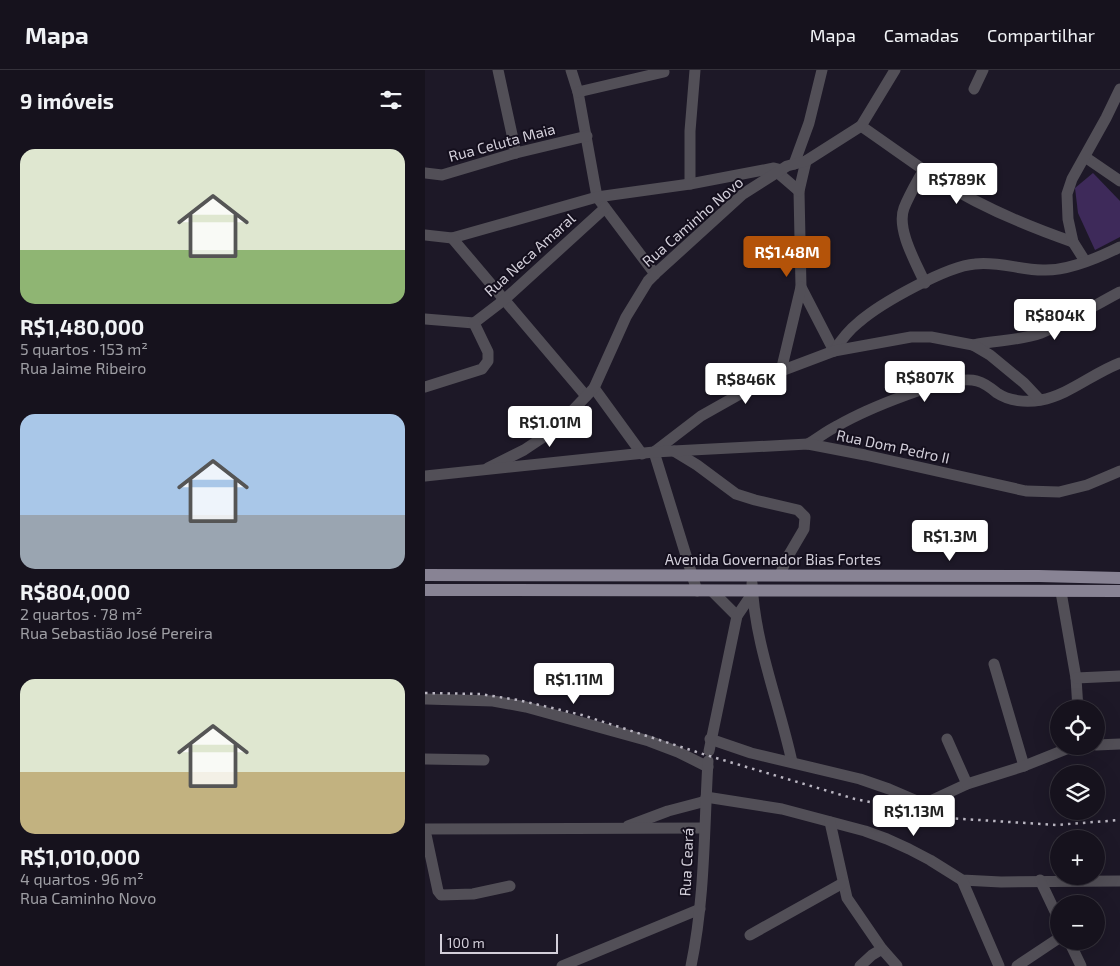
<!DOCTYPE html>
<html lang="pt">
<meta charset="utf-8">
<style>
:root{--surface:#16121d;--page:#1f1b26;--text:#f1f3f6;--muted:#9e9ea4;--line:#35323b;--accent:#b45309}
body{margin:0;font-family:"Exo 2",sans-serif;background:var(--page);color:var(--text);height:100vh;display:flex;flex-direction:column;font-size:19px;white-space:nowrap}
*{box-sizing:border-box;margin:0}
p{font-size:16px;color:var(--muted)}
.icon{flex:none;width:28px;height:28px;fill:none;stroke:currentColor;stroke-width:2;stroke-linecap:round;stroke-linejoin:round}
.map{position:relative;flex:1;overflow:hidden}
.details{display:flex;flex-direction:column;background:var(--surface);width:425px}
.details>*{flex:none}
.buttons{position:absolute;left:625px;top:630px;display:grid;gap:10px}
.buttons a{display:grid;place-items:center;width:55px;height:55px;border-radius:50%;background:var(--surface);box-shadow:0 5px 20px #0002,0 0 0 1px var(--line);font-size:25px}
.scale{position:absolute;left:15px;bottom:12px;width:118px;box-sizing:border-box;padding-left:5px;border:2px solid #d3cfda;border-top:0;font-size:14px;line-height:18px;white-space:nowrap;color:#d3cfda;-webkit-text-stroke:4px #140f1d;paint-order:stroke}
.price{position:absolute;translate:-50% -42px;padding:0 11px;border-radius:5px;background:#fff;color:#222;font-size:16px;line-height:32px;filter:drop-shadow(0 1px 2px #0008)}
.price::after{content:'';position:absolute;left:50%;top:30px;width:15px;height:11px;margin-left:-8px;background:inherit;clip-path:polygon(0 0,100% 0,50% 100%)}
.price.active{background:var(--accent);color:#fff}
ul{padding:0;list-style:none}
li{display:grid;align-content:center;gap:10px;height:265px;padding:0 20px}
li span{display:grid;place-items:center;height:155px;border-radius:15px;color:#555}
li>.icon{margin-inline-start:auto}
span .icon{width:90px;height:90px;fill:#fffc;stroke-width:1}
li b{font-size:21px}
h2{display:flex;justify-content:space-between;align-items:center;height:60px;padding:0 20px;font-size:21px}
header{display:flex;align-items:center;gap:30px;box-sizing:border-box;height:70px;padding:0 25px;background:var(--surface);border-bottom:1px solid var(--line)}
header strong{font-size:24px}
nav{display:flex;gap:28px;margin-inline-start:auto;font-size:18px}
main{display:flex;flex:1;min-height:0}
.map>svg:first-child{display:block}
.green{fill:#3e2a5a}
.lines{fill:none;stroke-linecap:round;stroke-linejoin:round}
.minor{stroke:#524f57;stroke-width:11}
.major{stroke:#888394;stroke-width:12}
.rail{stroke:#bab6c2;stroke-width:2.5;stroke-dasharray:2.5 5;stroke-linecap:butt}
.labels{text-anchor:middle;stroke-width:4;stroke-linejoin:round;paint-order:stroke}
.street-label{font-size:15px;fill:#d3cfda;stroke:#140f1d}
</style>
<header>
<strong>Mapa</strong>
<nav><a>Mapa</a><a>Camadas</a><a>Compartilhar</a></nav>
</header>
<main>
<section class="details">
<h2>9 imóveis<svg class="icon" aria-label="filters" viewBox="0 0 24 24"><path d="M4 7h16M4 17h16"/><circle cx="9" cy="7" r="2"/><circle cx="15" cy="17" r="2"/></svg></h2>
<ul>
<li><span style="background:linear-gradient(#dfe7d0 65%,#8fb573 0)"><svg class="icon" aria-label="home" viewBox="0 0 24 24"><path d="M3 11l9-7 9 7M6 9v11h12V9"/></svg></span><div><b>R$1,480,000</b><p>5 quartos · 153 m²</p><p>Rua Jaime Ribeiro</p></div></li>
<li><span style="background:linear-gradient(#a9c7e8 65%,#9aa5b1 0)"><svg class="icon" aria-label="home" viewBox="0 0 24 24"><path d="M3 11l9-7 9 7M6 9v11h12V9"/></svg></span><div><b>R$804,000</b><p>2 quartos · 78 m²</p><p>Rua Sebastião José Pereira</p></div></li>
<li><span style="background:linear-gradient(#dfe7d0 60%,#c2b280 0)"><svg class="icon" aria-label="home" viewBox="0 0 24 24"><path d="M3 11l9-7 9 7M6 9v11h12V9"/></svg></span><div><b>R$1,010,000</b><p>4 quartos · 96 m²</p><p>Rua Caminho Novo</p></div></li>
</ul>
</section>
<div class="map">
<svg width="695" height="896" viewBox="0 0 695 896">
<rect width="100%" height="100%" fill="#1d1827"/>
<!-- green -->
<path class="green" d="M668 103 695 131V167L670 180 653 143 650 118Z"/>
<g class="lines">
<!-- minor -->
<g class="minor">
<path d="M73 0 91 83"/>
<path d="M146 0 153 22 172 127 230 204"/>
<path d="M549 19 558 0"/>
<path d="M153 22 239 2 238 0"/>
<path d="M436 56C462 74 487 92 512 109 554 136 602 156 648 172"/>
<path d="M660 87 695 111"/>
<path d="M381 91 374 121 376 217 409 281"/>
<path d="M369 94 384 53 397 0"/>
<path d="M499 99C492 112 484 125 479 138 471 159 491 193 500 213"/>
<path d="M352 102 374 121"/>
<path d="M0 103 17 105 91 83 162 66"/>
<path d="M265 114V61L270 0"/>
<path d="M0 165 27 168 172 127 265 114 349 98 357 100"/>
<path d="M27 168 161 326"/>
<path d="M660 191 648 172 643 149 642 124 647 109 681 48 695 19"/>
<path d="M0 249 49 253"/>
<path d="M49 253 79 230 180 138"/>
<path d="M548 275C571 270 594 271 616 263 642 253 670 235 695 222"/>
<path d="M409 281C416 270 424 260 434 252 456 233 522 196 550 194 573 191 595 200 618 200 643 201 673 188 695 177"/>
<path d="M356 301 376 217"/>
<path d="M0 317 57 299 63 291V282L49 253"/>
<path d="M169 318 217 384"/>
<path d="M383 374C393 368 402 361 412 356 438 341 525 303 552 311 560 313 566 318 572 323 584 331 601 333 616 330 644 325 668 303 695 293"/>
<path d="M249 381 272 395 311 424 330 430 373 440 380 447 379 459 362 488 355 505"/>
<path d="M229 382 276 346 356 301 409 281 486 267H506L548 275 565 285 599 313 615 330"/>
<path d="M229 382 272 521"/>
<path d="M63 398 99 380 129 360 169 318 201 247 223 211 230 204 318 124 362 96 381 91 436 56 470 0"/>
<path d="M0 406 229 382 364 375 383 374 440 385 601 421 634 422 662 415 695 401"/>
<path d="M327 513C330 575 354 632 367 692"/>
<path d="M287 521 312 546"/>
<path d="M636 522 651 608 653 639"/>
<path d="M569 594 599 696"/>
<path d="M651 608 695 606"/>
<path d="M1 629 68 631 101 637 224 671 253 682 283 697"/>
<path d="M285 669 326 683 435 709 464 719 499 734 542 714 599 696 649 676"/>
<path d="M522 669 542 714"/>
<path d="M671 675 695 674"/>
<path d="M284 681 312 546 327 524"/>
<path d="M0 689 59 690"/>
<path d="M281 727 357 739 440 761 462 769 484 779 505 790 537 810 576 812 695 811"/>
<path d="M405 752 422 828 457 879 472 896"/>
<path d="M203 756 243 741 281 731"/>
<path d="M0 759 279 758"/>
<path d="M0 760 13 821 16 825 48 824 85 816"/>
<path d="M537 810 574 896"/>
<path d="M615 810 634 850"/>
<path d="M325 865 418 813"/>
<path d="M644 871 656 896"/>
<path d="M137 896 275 839"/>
<path d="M266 896C280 829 279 759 283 691"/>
<path d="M435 896 447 885 457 879"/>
<path d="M592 896 634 868"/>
</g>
<!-- major -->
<g class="major">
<path d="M0 505 614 506 695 508"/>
<path d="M0 520 695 521"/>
</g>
<!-- rail -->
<path class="rail" d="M0 623 55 624 93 630 157 645 281 685 430 729 523 748 631 755 695 750"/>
</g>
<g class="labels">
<!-- street labels -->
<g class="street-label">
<text transform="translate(77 73) rotate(-15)" y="5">Rua Celuta Maia</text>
<text transform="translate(268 152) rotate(-41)" y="5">Rua Caminho Novo</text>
<text transform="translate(105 185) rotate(-42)" y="5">Rua Neca Amaral</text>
<text transform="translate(468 377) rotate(12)" y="5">Rua Dom Pedro II</text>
<text x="348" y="495">Avenida Governador Bias Fortes</text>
<text transform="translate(262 792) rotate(-87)" y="5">Rua Ceará</text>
</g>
</g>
</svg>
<div class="buttons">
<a><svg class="icon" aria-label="locate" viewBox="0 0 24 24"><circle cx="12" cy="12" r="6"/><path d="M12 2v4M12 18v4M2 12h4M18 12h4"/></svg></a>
<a><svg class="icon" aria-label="layers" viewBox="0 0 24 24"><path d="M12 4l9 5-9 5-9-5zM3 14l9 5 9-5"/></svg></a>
<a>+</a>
<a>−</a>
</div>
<div class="scale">100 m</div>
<b class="price" style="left:532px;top:135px">R$789K</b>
<b class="price active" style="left:362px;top:208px">R$1.48M</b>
<b class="price" style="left:630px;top:271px">R$804K</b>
<b class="price" style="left:500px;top:333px">R$807K</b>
<b class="price" style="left:321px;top:335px">R$846K</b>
<b class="price" style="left:125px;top:378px">R$1.01M</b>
<b class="price" style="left:525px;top:492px">R$1.3M</b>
<b class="price" style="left:149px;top:635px">R$1.11M</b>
<b class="price" style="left:489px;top:767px">R$1.13M</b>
</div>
</main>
